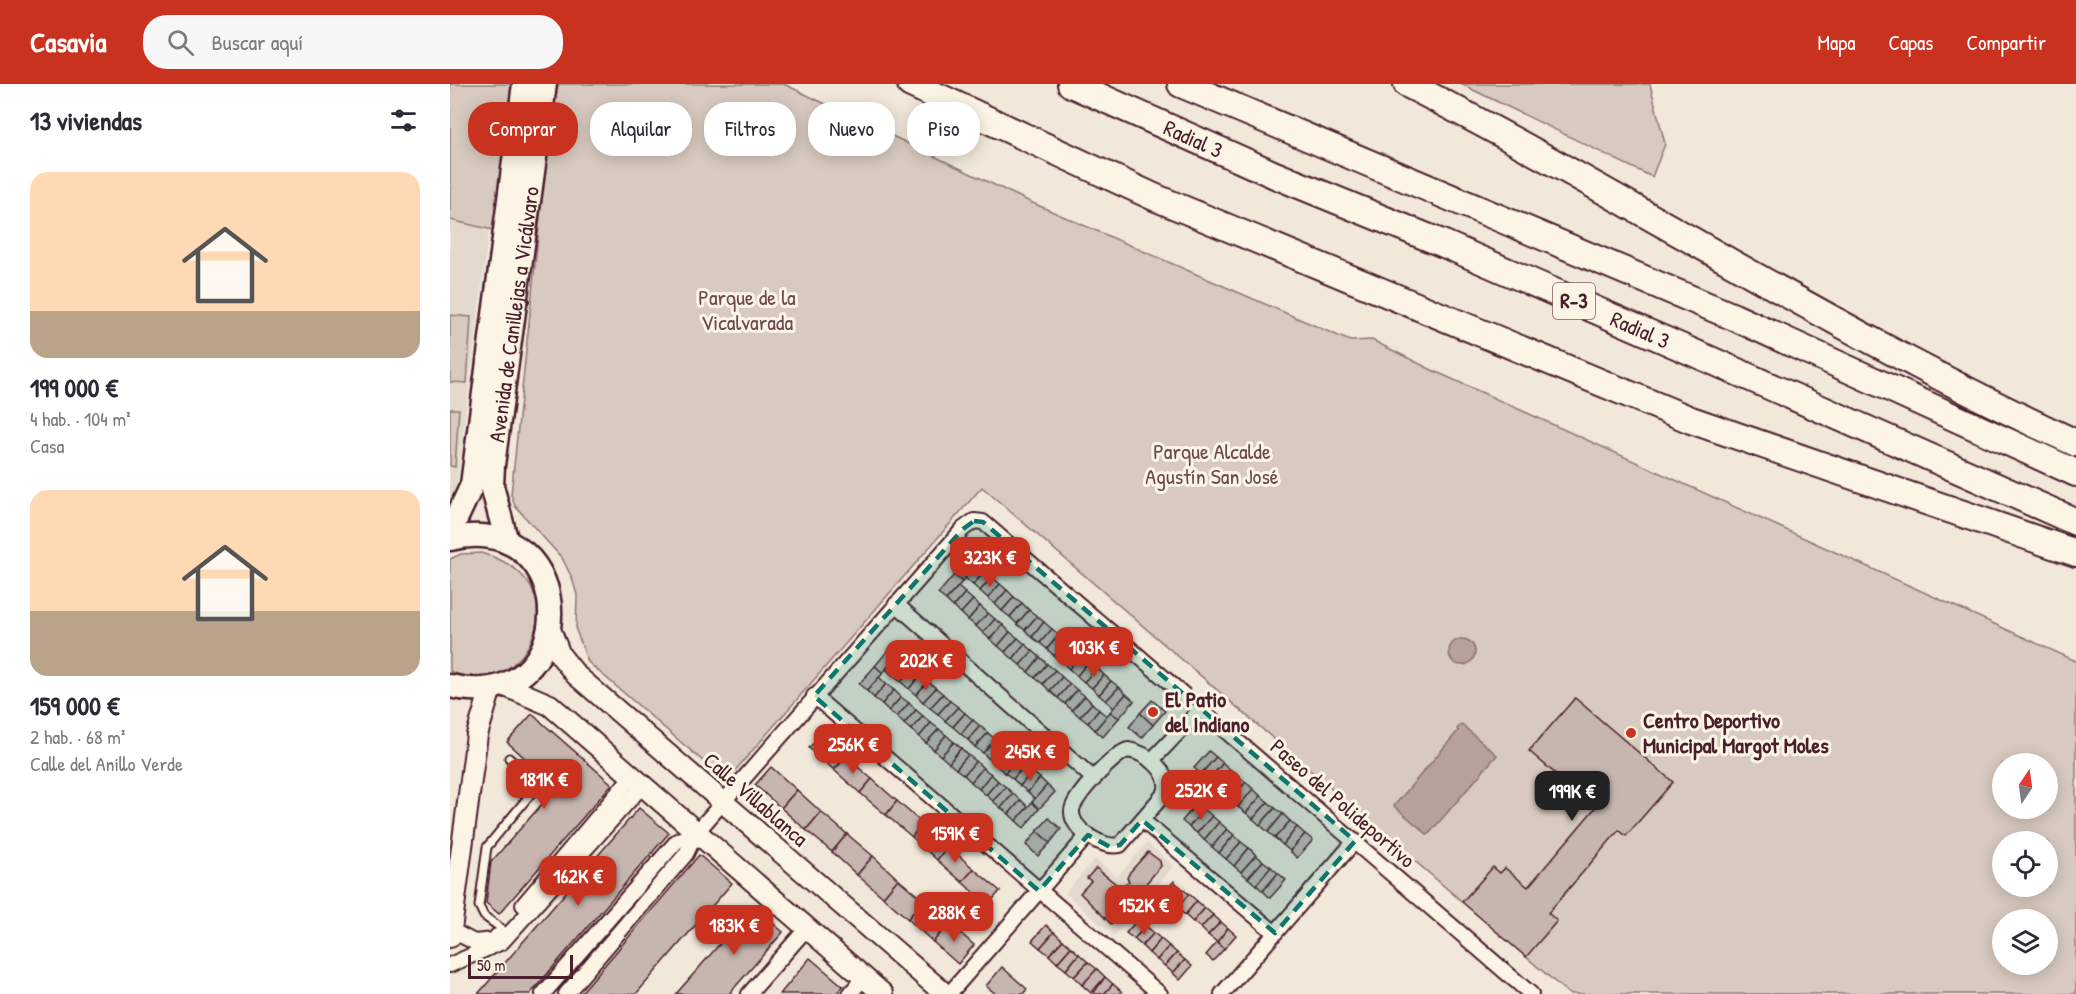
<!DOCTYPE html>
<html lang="es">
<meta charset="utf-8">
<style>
:root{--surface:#fff;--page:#f7f7f7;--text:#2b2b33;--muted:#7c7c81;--accent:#c8321e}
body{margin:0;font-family:"Patrick Hand",sans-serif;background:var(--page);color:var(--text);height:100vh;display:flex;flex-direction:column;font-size:22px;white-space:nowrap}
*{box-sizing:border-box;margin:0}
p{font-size:20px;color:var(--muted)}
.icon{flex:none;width:33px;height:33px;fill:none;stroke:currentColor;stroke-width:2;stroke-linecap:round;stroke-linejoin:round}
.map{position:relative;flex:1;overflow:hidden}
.sheet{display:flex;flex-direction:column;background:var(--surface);width:450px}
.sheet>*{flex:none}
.guide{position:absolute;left:18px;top:18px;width:570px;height:54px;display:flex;gap:12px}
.needle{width:39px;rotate:13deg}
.fabs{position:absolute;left:1542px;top:669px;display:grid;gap:12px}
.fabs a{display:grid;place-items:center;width:66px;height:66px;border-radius:50%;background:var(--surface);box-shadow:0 3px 15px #0003;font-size:30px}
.scale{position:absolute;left:18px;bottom:15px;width:105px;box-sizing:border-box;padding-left:6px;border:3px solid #4a1f2b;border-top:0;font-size:16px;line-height:21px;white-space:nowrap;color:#4a1f2b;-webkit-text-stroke:4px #fcf5e5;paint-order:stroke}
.price{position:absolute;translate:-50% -51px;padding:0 14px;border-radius:12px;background:var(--accent);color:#fff;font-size:20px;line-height:39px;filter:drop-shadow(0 2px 3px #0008)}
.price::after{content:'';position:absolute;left:50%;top:36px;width:18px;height:14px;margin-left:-9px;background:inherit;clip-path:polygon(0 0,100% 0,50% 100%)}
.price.active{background:#222;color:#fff}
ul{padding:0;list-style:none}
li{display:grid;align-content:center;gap:12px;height:318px;padding:0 30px}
li span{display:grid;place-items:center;height:186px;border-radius:18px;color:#555}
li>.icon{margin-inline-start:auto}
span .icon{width:108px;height:108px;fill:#fffc;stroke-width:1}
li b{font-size:26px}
h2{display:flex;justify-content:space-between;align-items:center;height:72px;padding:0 30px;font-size:26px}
.tag{padding:0 21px;border-radius:24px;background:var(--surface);box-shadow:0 3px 15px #0003;font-size:21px;line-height:54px}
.tag.active{background:var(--accent);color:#fff}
header{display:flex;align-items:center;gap:36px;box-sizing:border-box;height:84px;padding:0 30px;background:var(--accent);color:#fff}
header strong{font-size:28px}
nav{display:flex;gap:33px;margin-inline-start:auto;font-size:21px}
.search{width:420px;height:54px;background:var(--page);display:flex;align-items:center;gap:15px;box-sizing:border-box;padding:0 21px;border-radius:24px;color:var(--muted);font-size:22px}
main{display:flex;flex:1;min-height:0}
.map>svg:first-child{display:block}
.built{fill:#e4d9cd}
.green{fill:#d8cac0;stroke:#917476;stroke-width:1.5;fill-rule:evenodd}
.water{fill:#b6a19c;stroke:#8b6d6f;stroke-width:1.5}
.building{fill:#c7b6af;stroke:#4a1f2b;stroke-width:1.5}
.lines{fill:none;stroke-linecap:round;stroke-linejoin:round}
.lane-casing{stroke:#4a1f2b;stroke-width:11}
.street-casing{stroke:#4a1f2b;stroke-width:18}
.secondary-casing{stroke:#4a1f2b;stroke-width:24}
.primary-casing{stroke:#4a1f2b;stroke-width:27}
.highway-casing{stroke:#4a1f2b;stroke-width:30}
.lane{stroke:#fcf5e5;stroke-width:7}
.street{stroke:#fcf5e5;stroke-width:14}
.secondary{stroke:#fcf5e5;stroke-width:20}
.primary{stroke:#fcf5e5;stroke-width:22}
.highway{stroke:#fcf5e5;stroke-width:26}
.marked{fill:#0f766e;fill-opacity:0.2;stroke:#0f766e;stroke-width:4.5;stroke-dasharray:12 8;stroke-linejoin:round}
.poi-dot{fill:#c8321e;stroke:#fcf5e5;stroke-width:2}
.labels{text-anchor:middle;stroke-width:6;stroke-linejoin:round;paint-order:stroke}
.shield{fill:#fcf5e5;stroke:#7f5f63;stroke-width:1.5}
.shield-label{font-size:21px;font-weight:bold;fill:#4a1f2b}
.street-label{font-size:22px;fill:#4a1f2b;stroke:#fcf5e5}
.park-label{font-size:22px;fill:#6e4a50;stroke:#fcf5e5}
.poi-label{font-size:22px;font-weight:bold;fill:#4a1f2b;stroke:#fcf5e5;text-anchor:start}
</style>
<header>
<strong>Casavia</strong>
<div class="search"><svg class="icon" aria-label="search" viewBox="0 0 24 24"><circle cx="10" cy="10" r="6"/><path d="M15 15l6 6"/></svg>Buscar aquí</div>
<nav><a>Mapa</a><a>Capas</a><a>Compartir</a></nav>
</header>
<main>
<section class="sheet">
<h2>13 viviendas<svg class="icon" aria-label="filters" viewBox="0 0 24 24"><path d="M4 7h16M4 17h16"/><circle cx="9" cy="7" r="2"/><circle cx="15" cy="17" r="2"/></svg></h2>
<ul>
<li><span style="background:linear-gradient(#ffd9b3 75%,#b9a48a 0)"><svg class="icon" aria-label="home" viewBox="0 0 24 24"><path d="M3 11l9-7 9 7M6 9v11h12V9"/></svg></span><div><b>199 000 €</b><p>4 hab. · 104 m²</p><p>Casa</p></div></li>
<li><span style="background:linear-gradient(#ffd9b3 65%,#b9a48a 0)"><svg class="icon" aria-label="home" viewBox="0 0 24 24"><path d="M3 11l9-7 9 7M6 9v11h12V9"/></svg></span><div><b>159 000 €</b><p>2 hab. · 68 m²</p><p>Calle del Anillo Verde</p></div></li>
</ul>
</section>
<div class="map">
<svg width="1626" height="910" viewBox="0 0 1626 910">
<rect width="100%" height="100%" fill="#f1e8da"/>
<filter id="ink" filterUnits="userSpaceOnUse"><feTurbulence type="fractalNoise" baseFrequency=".0167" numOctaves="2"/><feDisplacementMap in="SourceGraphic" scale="12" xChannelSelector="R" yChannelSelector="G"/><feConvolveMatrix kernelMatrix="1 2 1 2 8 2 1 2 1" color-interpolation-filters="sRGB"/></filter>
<g filter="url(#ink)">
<!-- built -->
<g class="built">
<path d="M0 136 39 145 6 404 0 413Z"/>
<path d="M697 759 724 782 664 852 615 809 645 775 667 793Z"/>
</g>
<!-- green -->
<g class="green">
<path d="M0 0H63L43 146 0 136Z"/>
<path d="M100 0H334L578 117 900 257 922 256 982 286 1626 577V910H1119L532 403 276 697 138 578 126 546 127 511 122 494 112 474 65 422 61 411 94 94ZM1552 680H1598V724H1552ZM1552 758H1598V802H1552ZM1552 836H1598V880H1552Z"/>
<path d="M1011 0H1200L1215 60 1202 93Z"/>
<path d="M0 231 21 233 17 299 0 298Z"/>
<path d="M0 325H9L5 383 0 382Z"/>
<path d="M31 469C139 498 71 625 0 587V475L11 470Z"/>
</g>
<!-- water -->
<g class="water">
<circle cx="1012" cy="568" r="13"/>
<path d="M1011 640 1047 671 978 751 944 722 1008 647 1007 645Z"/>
</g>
<!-- building -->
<g class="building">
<path d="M519 473 527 480 512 498 504 491Z"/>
<path d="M527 480 535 487 523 501 515 494Z"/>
<path d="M535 487 542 493 530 507 523 501Z"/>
<path d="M504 491 512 498 496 516 488 510Z"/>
<path d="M542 493 550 500 538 514 530 507Z"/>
<path d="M550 500 557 506 545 520 538 514Z"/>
<path d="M508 503 515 509 503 523 496 516Z"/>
<path d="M557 506 564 513 552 527 545 520Z"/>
<path d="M515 509 523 516 511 529 503 523Z"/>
<path d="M564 513 572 519 560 533 552 527Z"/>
<path d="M523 516 530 522 518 536 511 529Z"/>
<path d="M572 519 579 526 567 540 560 533Z"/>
<path d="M530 522 538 529 526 542 518 536Z"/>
<path d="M579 526 587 532 575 546 567 540Z"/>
<path d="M538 529 545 535 533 549 526 542Z"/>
<path d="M587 532 594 538 582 553 575 546Z"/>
<path d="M545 535 553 541 540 555 533 549Z"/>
<path d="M594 538 602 545 590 559 582 553Z"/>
<path d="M553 541 560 548 548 562 540 555Z"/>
<path d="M602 545 609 551 597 565 590 559Z"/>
<path d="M560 548 568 554 555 568 548 562Z"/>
<path d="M609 551 616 558 604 572 597 565Z"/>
<path d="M568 554 575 560 563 575 555 568Z"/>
<path d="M616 558 624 564 612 578 604 572Z"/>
<path d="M575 560 583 567 570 581 563 575Z"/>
<path d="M440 564 448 571 433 589 425 582Z"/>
<path d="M624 564 631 571 619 585 612 578Z"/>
<path d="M583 567 590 573 578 588 570 581Z"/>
<path d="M448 571 456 578 443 592 436 585Z"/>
<path d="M631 571 639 577 627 592 619 585Z"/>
<path d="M590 573 597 580 585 594 578 588Z"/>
<path d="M639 577 647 584 634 598 627 592Z"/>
<path d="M456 578 463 584 451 598 443 592Z"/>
<path d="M597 580 605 586 593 600 585 594Z"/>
<path d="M425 582 433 589 417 607 409 600Z"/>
<path d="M463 584 471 590 459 605 451 598Z"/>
<path d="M647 584 654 591 642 604 634 598Z"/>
<path d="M605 586 612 593 600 607 593 600Z"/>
<path d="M471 590 478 597 466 611 459 605Z"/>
<path d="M654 591 661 597 649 611 642 604Z"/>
<path d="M429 593 436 600 424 614 417 607Z"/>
<path d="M612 593 620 600 608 614 600 607Z"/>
<path d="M478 597 486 604 473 618 466 611Z"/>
<path d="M661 597 669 603 656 617 649 611Z"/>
<path d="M436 600 444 606 432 620 424 614Z"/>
<path d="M620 600 627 606 615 620 608 614Z"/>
<path d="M669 603 676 610 664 624 656 617Z"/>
<path d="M486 604 493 610 480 624 473 618Z"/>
<path d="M444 606 451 613 439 627 432 620Z"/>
<path d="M627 606 635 612 622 626 615 620Z"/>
<path d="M493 610 500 617 488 630 480 624Z"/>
<path d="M676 610 684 617 669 634 660 628Z"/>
<path d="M635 612 642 619 630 633 622 626Z"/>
<path d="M451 613 459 619 447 633 439 627Z"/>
<path d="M1125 614 1223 698 1176 752 1169 746 1098 829 1107 837 1076 873 1012 818 1043 783 1050 789 1055 784 1078 803 1145 724 1079 667Z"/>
<path d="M702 616 715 627 703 641 690 629Z"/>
<path d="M500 617 508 623 495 637 488 630Z"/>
<path d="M459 619 466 626 454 640 447 633Z"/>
<path d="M642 619 649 626 638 639 630 633Z"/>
<path d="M508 623 515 629 503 643 495 637Z"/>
<path d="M466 626 473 632 461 646 454 640Z"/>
<path d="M649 626 657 632 645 646 638 639Z"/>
<path d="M660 628 669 634 653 653 645 646Z"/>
<path d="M515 629 523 636 511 650 503 643Z"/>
<path d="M690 629 703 641 692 654 679 643Z"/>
<path d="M82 630 162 700 49 830 36 819 41 778 107 703 57 658Z"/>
<path d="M473 632 481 639 469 653 461 646Z"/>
<path d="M523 636 530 642 518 656 511 650Z"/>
<path d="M481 639 489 645 476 659 469 653Z"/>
<path d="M530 642 538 649 525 663 518 656Z"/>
<path d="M489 645 496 651 484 666 476 659Z"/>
<path d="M538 649 545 655 533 669 525 663Z"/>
<path d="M371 651 396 673 384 686 359 664Z"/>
<path d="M496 651 504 658 491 672 484 666Z"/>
<path d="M545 655 553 662 540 676 533 669Z"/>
<path d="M504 658 511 664 499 679 491 672Z"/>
<path d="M553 662 560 668 548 683 540 676Z"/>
<path d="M511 664 518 671 506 685 499 679Z"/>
<path d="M759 667 766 673 751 690 744 684Z"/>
<path d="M560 668 567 675 555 689 548 683Z"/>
<path d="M518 671 526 677 514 691 506 685Z"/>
<path d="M396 673 422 695 410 709 384 686Z"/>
<path d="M766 673 773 679 758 697 751 690Z"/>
<path d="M567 675 575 681 563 695 555 689Z"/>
<path d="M526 677 533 684 521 698 514 691Z"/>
<path d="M773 679 781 686 766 703 758 697Z"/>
<path d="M575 681 582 688 570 702 563 695Z"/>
<path d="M321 683 347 706 331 724 305 701Z"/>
<path d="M533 684 541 690 529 705 521 698Z"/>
<path d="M781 686 788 692 773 710 766 703Z"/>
<path d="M582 688 590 694 578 708 570 702Z"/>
<path d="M541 690 548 697 536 711 529 705Z"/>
<path d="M788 692 796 698 780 716 773 710Z"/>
<path d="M590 694 597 701 585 715 578 708Z"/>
<path d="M422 695 447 717 436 731 410 709Z"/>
<path d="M548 697 556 703 543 717 536 711Z"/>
<path d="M796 698 803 705 788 723 780 716Z"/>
<path d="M597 701 605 708 589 725 582 718Z"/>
<path d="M556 703 563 710 551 724 543 717Z"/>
<path d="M803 705 811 712 796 729 788 723Z"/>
<path d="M347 706 371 728 356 746 331 724Z"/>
<path d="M563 710 571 716 559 730 551 724Z"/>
<path d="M811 712 818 718 803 735 796 729Z"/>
<path d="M571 716 578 723 566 737 559 730Z"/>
<path d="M447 717 472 739 462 753 436 731Z"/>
<path d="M582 718 589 725 574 744 566 737Z"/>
<path d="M818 718 825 724 810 741 803 735Z"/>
<path d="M747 719 754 725 739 743 732 737Z"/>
<path d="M189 724 219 749 122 861 80 910H28Z"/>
<path d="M825 724 833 730 818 748 810 741Z"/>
<path d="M754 725 762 732 747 749 739 743Z"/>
<path d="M371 728 397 750 382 768 356 746Z"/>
<path d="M833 730 840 737 825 754 818 748Z"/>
<path d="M762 732 769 738 754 756 747 749Z"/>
<path d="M599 734 611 745 600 759 587 747Z"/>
<path d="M840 737 847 743 833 761 825 754Z"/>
<path d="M769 738 777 745 762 763 754 756Z"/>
<path d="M472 739 498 762 487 776 462 753Z"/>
<path d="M847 743 855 750 840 767 833 761Z"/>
<path d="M777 745 784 751 769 769 762 763Z"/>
<path d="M587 747 600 759 588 772 576 761Z"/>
<path d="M397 750 423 772 407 791 382 768Z"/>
<path d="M855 750 863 756 847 774 840 767Z"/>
<path d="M784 751 791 758 776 775 769 769Z"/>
<path d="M791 758 799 764 784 782 776 775Z"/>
<path d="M498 762 524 785 512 798 487 776Z"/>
<path d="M799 764 806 771 791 788 784 782Z"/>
<path d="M698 768 710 777 711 782 661 840 630 809 641 797 637 794 646 784 670 803 679 797 677 794 680 788Z"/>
<path d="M249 771 282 799 186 910H130Z"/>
<path d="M806 771 813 777 798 794 791 788Z"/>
<path d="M423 772 448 795 433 813 407 791Z"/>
<path d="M813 777 821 783 806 801 798 794Z"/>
<path d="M821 783 828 789 813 807 806 801Z"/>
<path d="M524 785 550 807 538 821 512 798Z"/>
<path d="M828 789 836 796 820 814 813 807Z"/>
<path d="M448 795 473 816 458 835 433 813Z"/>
<path d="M724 797 731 804 720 817 712 811Z"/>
<path d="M731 804 739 810 727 824 720 817Z"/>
<path d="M739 810 747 817 735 831 727 824Z"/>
<path d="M473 816 499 839 483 858 458 835Z"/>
<path d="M747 817 755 824 743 838 735 831Z"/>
<path d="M303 822 333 848 279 910H226Z"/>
<path d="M755 824 763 831 751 844 743 838Z"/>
<path d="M763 831 771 838 758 851 751 844Z"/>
<path d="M688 835 696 842 684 855 676 849Z"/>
<path d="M771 838 778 844 767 858 758 851Z"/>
<path d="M499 839 524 861 508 880 483 858Z"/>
<path d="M596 841 604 848 590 864 582 857Z"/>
<path d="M696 842 704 849 692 862 684 855Z"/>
<path d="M778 844 786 851 774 865 767 858Z"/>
<path d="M604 848 613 856 599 871 590 864Z"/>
<path d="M704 849 711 855 699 869 692 862Z"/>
<path d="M711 855 719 862 707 876 699 869Z"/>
<path d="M613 856 621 863 607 879 599 871Z"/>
<path d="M767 858 774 865 763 877 756 871Z"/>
<path d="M719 862 727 869 715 882 707 876Z"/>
<path d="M621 863 629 870 616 886 607 879Z"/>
<path d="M727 869 735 876 723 889 715 882Z"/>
<path d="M629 870 638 878 624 893 616 886Z"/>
<path d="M360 874 393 902 386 910H330Z"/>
<path d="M735 876 742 882 730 896 723 889Z"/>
<path d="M638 878 647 885 632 901 624 893Z"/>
<path d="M552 883 577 905 573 910H546L536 902Z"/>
<path d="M647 885 655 893 641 909 632 901Z"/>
<path d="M655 893 663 900 654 910H643Z"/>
<path d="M663 900 672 908 669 910H654Z"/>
</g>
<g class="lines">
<!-- lane casing -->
<g class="lane-casing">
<path id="lane" d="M52 845 34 832 29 822 37 763 88 701 59 674"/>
</g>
<!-- street casing -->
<g class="street-casing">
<g id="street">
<path d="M446 520 644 695"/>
<path d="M364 612 710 910"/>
<path d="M678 666C697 669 722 688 715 709L670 761C653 765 621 746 622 727 622 714 665 669 678 666Z"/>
<path d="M701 677 751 625"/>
<path d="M692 736 825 849"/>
<path d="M73 821 182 692"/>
<path d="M1 846 24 858 44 856 47 852"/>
<path d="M0 881 52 858 193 701"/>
<path d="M93 910 227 757 246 749"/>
<path d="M116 910 236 770 246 749 259 734 513 445 524 437 533 438 540 444 1081 910"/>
<path d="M299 910 357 844"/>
<path d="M400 910 414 893"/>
<path d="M499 910 638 751"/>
<path d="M772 910 905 757"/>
</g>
</g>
<!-- secondary casing -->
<g class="secondary-casing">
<g id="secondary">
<path d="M100 545 110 571 126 591 495 910"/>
<path d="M53 601 100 621 433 910"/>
<path d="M0 853 27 651 41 604"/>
</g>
</g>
<!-- primary casing -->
<g class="primary-casing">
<g id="primary">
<path d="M0 448 22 401 74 0"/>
<path d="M0 455C132 424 135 633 0 602"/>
<path id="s1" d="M57 458 42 402 43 381 95 0"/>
</g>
</g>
<!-- highway casing -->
<g class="highway-casing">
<g id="highway">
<path d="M461 0 704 113 1241 336 1626 469"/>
<path id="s2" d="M621 0 825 91 994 160 1265 278 1626 438"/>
<path d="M731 0 1284 233 1626 389"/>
<path d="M957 0C1182 115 1395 254 1626 359"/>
</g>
</g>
<!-- lane -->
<use href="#lane" class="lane"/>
<!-- street -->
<use href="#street" class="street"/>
<!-- secondary -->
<use href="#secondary" class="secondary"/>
<!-- primary -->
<use href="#primary" class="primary"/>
<!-- highway -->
<use href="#highway" class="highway"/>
</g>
</g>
<!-- marked area -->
<path class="marked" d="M524 437 533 438 905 757 825 849 692 736 670 761 660 763 638 751 589 807 364 612 513 445Z"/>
<!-- markers -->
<g class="poi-dot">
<circle cx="703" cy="628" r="6"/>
<circle cx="1181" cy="649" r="6"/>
</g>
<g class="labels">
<!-- shield labels -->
<rect class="shield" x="1103" y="199" width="42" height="36" rx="4.5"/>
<g class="shield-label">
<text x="1124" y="224">R-3</text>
</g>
<!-- street labels -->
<g class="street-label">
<text dy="8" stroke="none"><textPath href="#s2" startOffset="134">Radial 3</textPath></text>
<text dy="8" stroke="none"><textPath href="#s1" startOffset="231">Avenida de Canillejas a Vicálvaro</textPath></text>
<text dy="8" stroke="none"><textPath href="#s2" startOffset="620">Radial 3</textPath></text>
<text transform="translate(306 715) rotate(41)" y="8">Calle Villablanca</text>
<text transform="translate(893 719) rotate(41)" y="8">Paseo del Polideportivo</text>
</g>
<!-- park labels -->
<g class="park-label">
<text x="297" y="221">Parque de la<tspan x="297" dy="25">Vicalvarada</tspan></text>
<text x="762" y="375">Parque Alcalde<tspan x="762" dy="25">Agustín San José</tspan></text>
</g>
<!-- poi labels -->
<g class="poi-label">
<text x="715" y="623">El Patio<tspan x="715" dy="25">del Indiano</tspan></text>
<text x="1193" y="644">Centro Deportivo<tspan x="1193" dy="25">Municipal Margot Moles</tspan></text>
</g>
</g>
</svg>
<div class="fabs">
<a><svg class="needle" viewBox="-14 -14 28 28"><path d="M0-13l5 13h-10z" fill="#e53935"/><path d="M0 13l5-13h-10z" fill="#7c7c81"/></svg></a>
<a><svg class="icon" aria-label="locate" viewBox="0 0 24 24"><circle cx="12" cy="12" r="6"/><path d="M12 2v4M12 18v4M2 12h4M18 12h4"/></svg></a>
<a><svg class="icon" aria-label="layers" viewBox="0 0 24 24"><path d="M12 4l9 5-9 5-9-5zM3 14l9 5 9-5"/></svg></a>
</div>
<div class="scale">50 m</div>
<b class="price" style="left:540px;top:504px">323K €</b>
<b class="price" style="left:644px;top:594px">103K €</b>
<b class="price" style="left:476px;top:607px">202K €</b>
<b class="price" style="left:403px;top:691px">256K €</b>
<b class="price" style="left:580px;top:698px">245K €</b>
<b class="price" style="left:94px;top:726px">181K €</b>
<b class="price" style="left:751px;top:737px">252K €</b>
<b class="price active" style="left:1122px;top:738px">199K €</b>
<b class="price" style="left:505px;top:780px">159K €</b>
<b class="price" style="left:128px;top:823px">162K €</b>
<b class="price" style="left:694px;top:852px">152K €</b>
<b class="price" style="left:504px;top:859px">288K €</b>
<b class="price" style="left:284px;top:872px">183K €</b>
<div class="guide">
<a class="tag active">Comprar</a>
<a class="tag">Alquilar</a>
<a class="tag">Filtros</a>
<a class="tag">Nuevo</a>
<a class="tag">Piso</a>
</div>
</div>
</main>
